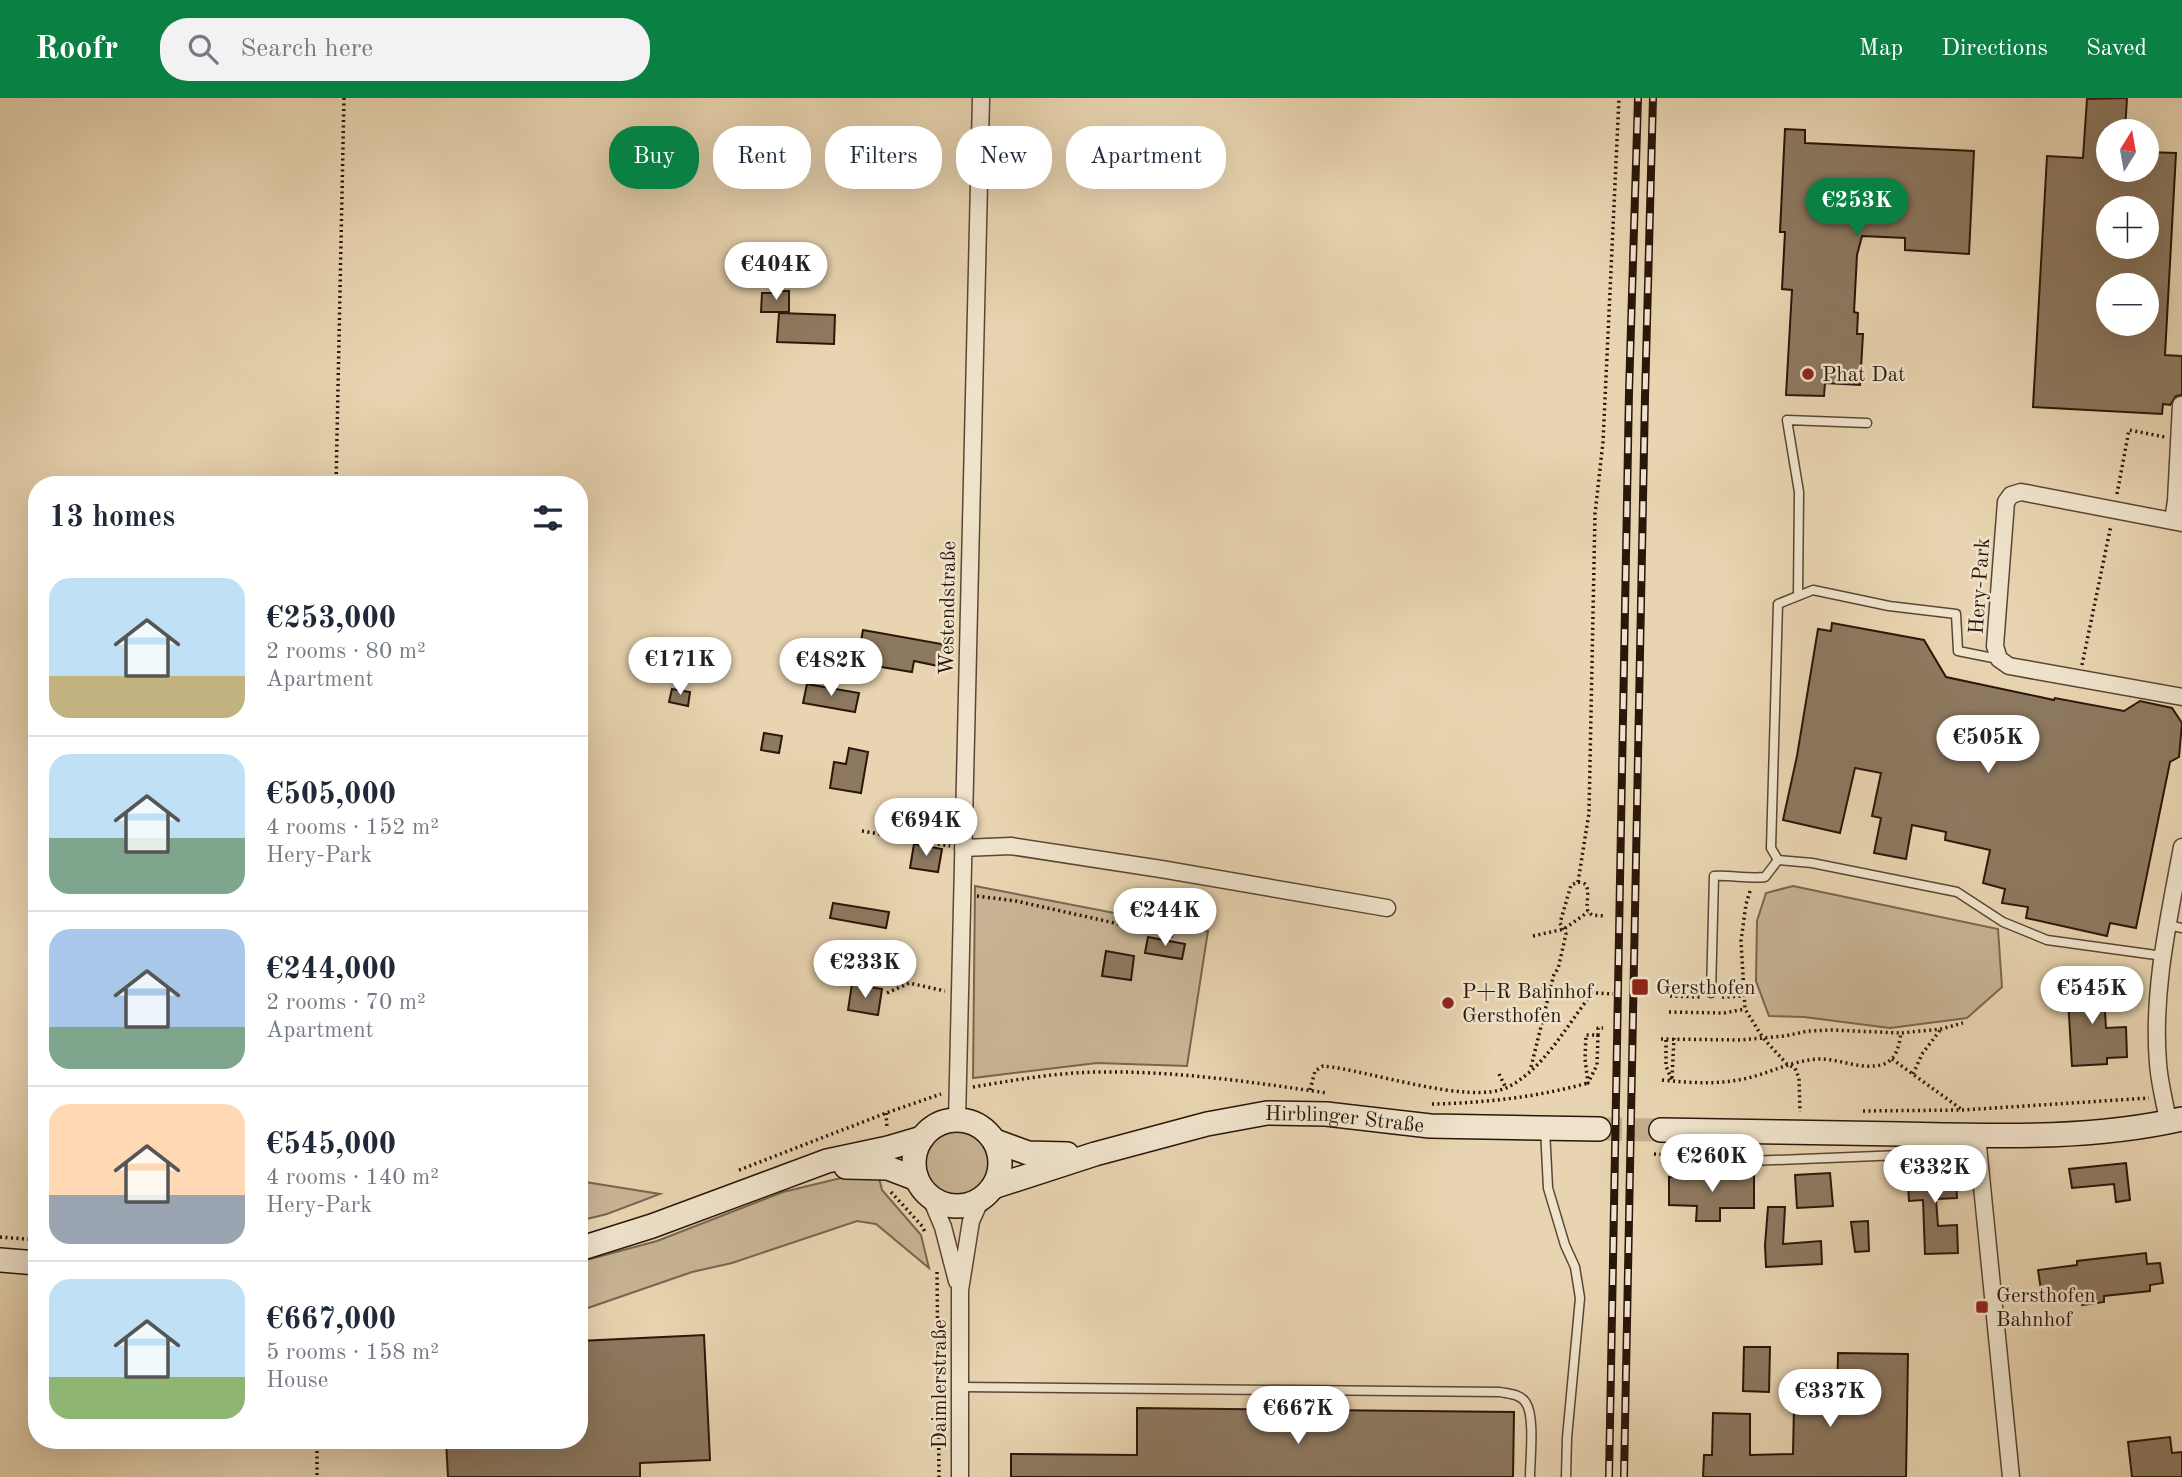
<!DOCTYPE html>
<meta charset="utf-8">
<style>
:root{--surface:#fff;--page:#f2f2f3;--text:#1f2937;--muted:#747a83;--line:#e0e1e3;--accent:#0b8043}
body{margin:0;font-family:"Old Standard TT",serif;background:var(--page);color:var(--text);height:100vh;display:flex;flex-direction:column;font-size:26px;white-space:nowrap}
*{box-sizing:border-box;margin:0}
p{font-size:23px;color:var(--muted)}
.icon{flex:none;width:38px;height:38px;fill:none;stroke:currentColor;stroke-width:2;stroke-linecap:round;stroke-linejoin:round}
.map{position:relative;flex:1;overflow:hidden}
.details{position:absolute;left:28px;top:378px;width:560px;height:973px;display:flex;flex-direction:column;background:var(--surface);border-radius:28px;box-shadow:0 7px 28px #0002}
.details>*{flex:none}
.banner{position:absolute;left:609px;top:28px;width:665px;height:63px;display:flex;gap:14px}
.needle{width:46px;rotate:11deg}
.tools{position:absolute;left:2096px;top:21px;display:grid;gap:14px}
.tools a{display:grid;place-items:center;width:63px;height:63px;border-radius:50%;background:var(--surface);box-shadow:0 7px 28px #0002;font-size:35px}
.price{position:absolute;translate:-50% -60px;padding:0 16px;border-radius:24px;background:#fff;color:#222;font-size:23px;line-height:46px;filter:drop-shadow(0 2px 4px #0008)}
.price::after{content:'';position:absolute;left:50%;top:42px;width:21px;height:16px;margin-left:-10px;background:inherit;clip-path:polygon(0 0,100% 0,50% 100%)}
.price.on{background:var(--accent);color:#fff}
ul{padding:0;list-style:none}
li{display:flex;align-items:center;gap:21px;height:175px;padding:0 21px}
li+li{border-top:2px solid var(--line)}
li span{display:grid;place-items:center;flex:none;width:196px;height:140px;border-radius:21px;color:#555}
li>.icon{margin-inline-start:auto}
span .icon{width:84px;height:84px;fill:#fffc;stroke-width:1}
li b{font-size:30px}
h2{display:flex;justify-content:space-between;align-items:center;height:84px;padding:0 21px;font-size:30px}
.pill{padding:0 24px;border-radius:28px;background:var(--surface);box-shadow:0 7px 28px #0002;font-size:24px;line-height:63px}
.pill.on{background:var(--accent);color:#fff}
header{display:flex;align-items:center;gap:42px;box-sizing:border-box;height:98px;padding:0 35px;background:var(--accent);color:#fff}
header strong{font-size:33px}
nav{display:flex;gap:38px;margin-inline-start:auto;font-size:24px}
.search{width:490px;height:63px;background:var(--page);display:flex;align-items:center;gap:18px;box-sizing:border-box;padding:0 24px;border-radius:28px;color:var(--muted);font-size:26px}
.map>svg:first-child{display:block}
.green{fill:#c8b494;stroke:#79654f;stroke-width:2}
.building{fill:#8d7960;stroke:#2a160a;stroke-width:2;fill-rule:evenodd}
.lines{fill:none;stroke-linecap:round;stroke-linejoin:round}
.secondary-tunnel{stroke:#c2ae8f;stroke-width:23;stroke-dasharray:23 11;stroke-linecap:butt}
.lane-casing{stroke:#5a4634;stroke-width:11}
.street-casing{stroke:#5a4634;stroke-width:19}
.secondary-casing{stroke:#2a160a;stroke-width:26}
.path{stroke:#2a160a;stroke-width:3.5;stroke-dasharray:2 3.5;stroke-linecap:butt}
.lane{stroke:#f0e3cc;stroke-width:8}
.street{stroke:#f0e3cc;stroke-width:16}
.secondary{stroke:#f0e3cc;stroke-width:23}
.rail-casing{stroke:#2a160a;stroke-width:8}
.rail{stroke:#f0e3cc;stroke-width:5;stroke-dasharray:16;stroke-linecap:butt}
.poi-dot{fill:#8f2418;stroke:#f0e3cc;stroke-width:2.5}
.labels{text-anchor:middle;stroke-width:5;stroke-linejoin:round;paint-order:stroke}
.poi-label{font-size:21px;fill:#2a160a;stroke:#f0e3cc;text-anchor:start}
.street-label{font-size:21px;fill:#2a160a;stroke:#f0e3cc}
</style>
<header>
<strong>Roofr</strong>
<div class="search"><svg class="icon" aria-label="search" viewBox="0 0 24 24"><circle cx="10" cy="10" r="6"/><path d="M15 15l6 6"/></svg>Search here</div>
<nav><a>Map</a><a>Directions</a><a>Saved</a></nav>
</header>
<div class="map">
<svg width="2182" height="1379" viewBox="0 0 2182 1379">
<rect width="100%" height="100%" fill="#e8d4b0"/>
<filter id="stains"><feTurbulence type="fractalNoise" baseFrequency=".00286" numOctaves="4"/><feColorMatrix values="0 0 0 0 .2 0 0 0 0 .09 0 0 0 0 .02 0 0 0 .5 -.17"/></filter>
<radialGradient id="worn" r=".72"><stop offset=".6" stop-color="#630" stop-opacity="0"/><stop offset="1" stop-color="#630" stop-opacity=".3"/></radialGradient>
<!-- green -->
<g class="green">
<path d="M975 788 1208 833 1187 968 1097 965 973 980Z"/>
<path d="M1793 788 1998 831 2002 889 1967 920 1890 930 1804 919 1769 918 1756 883 1757 823 1766 795Z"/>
<circle cx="958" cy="1065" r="33"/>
<path d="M841 1080H879L882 1092 921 1137 929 1170 876 1126 857 1123 732 1165 692 1174 579 1213V1164L657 1143 783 1094Z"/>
<path d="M579 1083 660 1096 607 1116 579 1123Z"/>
</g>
<!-- building -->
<g class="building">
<path d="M2127 0 2125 33H2109V72H2147V54L2176 55 2165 257 2182 258V297L2176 298 2170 307 2163 306 2162 316 2033 309 2047 58 2083 60 2087 1ZM2109 110H2147V149H2109ZM2109 187H2147V226H2109Z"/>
<path d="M1785 31 1805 32V45L1974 53 1969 156 1905 152V140L1862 138 1857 157 1854 214 1858 215 1857 236H1863L1860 287 1825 285 1824 298 1786 297 1792 192 1782 191 1785 134H1780Z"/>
<path d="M772 193H789V214H761L762 195H772Z"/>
<path d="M779 215 835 217 834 246 777 244Z"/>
<path d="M1832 525 1924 542 1946 579 2054 602 2055 600 2124 613 2140 603 2172 610 2182 625 2179 659 2170 664 2136 830 2110 825 2107 838 2026 820 2028 809 2002 805 2005 791 1983 785 1990 752 1945 742 1946 734 1912 727 1906 761 1874 755 1881 720 1872 718 1881 675 1855 670 1840 735 1783 722 1797 658 1818 531 1831 533Z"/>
<path d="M863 532 947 547 943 569 914 563 912 574 857 565Z"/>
<path d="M807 586 859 595 855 614 803 605Z"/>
<path d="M672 591 690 594 688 608 669 604Z"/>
<path d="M764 635 782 638 779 655 761 652Z"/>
<path d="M849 650 868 654 861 695 830 690 834 664 846 666Z"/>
<path d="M914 746 942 751 938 774 910 770Z"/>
<path d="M833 805 889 814 886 830 830 820Z"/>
<path d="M1148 839 1185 846 1182 861 1145 855Z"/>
<path d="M1106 853 1134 858 1131 882 1102 878Z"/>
<path d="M2103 882 2106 930 2126 929 2127 959 2107 960V966L2072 968 2067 884Z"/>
<path d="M852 886 882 891 878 917 848 912Z"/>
<path d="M2126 1065 2130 1102 2116 1104 2114 1086 2072 1090 2069 1071Z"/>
<path d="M1955 1066 1957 1100 1936 1101 1938 1128 1957 1127 1958 1155 1925 1156 1923 1102 1909 1103 1907 1070Z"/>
<path d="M1830 1075 1833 1108 1797 1110 1795 1077Z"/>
<path d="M1718 1078H1754V1110H1720V1123H1696L1697 1108 1669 1107V1079Z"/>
<path d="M1768 1109H1785L1783 1146 1821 1143 1822 1166 1766 1169 1765 1147Z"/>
<path d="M1868 1123 1869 1153 1855 1154 1851 1124Z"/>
<path d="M2146 1155 2147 1166 2160 1165 2163 1185 2150 1187V1193L2104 1198V1204L2082 1207 2081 1200 2043 1205 2038 1172 2077 1167V1163Z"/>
<path d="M704 1237 710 1362 640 1365V1379H448L446 1342H579V1243Z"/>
<path d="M1744 1249H1770L1769 1294 1743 1293Z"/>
<path d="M1838 1255 1908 1256 1906 1379H1703L1704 1357H1712L1713 1315 1750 1316V1357L1793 1356 1794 1307 1837 1308Z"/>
<path d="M1137 1310 1514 1314 1513 1379H1011V1356L1137 1357Z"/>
<path d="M2170 1339 2172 1355 2182 1354V1379H2132L2128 1344Z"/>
</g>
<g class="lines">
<!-- secondary-tunnel -->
<path class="secondary-tunnel" d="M1599 1031 1661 1032"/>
<!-- lane casing -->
<g class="lane-casing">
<g id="lane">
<path d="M1798 497 1799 394 1787 322 1867 325"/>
<path d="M1778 762 1771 750 1778 506 1813 492 1889 508 1956 516 1958 553 1998 561"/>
<path d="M1778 762 1812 765 1957 794 2003 824 2047 842 2163 858"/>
<path d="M2168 827 2182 830"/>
<path d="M1711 895 1714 778C1732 777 1748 781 1765 779L1778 762"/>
<path d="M1545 1031 1548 1090 1565 1147 1575 1169 1580 1200 1567 1340 1566 1379"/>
<path d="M1676 1066 1951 1055 1950 1040"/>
<path d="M960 1289 1500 1294C1509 1296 1521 1296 1526 1305 1535 1319 1530 1361 1530 1379"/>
</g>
</g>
<!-- street casing -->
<g class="street-casing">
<g id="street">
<path d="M2173 423 2176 403 2181 307"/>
<path d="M2182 425 2021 394 2011 397 2006 404 1995 548 1999 561 2009 568 2182 599"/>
<path d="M963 750 1011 748 1161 771 1387 810"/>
<path d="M957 1022 981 0"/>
<path d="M2168 1024C2165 1004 2159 984 2158 965 2152 893 2169 820 2182 749"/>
<path d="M1977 1038 2011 1379"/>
<path d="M930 1098 943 1129 957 1183"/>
<path d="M960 1379V1192L971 1123 981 1101"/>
</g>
</g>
<!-- secondary casing -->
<g class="secondary-casing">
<g id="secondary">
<circle cx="957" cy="1065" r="43"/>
<path d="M1661 1032C1741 1034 1821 1034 1901 1036 1994 1038 2090 1042 2182 1021"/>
<path d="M995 1043 1028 1055 1067 1056"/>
<path d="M846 1069 888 1070 917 1081"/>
<path id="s1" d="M993 1089 1095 1056 1207 1026 1267 1015 1326 1016 1430 1028 1599 1031"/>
<path d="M579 1151 652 1128 827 1063 888 1050 922 1040"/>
<path d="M0 1162 37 1165"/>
</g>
</g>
<!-- path -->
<g class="path">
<path d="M336 387 344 0"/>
<path d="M2117 396 2129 332 2165 339"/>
<path d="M2082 567 2111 427"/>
<path d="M862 733 950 748"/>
<path d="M1578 784 1589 715 1595 416 1603 344 1619 0"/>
<path d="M1750 793 1746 806 1741 843 1745 911 1763 940 1787 966 1795 970 1799 980 1800 1014"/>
<path d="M977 798 1016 803 1173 838"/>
<path d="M1533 838 1564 831 1588 814"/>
<path d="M1525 888 1550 892 1613 896"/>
<path d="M887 895 909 885 945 893"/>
<path d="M1670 898 1700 899"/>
<path d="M1722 899 1744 898"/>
<path d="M1669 914 1724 915 1745 911"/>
<path d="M1598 937 1597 967 1588 985 1585 961 1586 937H1598V930H1603"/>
<path d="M1661 941 1740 942 1785 938 1808 933 1832 932 1901 935"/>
<path d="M1666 942V968L1672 983"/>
<path d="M1892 961 1961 1011"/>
<path d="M1531 969 1554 876 1558 871 1566 836 1560 825 1571 787 1578 784 1585 786C1591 794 1585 804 1588 814L1592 817 1605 818"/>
<path d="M1499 976 1506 990"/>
<path d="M1913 976 1922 956 1941 931"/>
<path d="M1672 980 1674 940"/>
<path d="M1662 982C1692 985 1719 987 1748 980 1772 974 1794 962 1820 961 1840 961 1864 973 1884 966 1897 961 1899 947 1901 935L1941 931 1963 925"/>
<path d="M973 989C1015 982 1059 974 1101 974 1177 973 1252 984 1327 995"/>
<path d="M1310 992 1315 973 1323 968C1368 972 1470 1008 1508 989 1542 972 1565 931 1587 902L1591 893"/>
<path d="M1432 1006C1485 1005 1537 999 1588 985"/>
<path d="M1863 1013 1963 1012 2149 1000"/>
<path d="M886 1015 887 1030"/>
<path d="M1654 1056 1670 1057"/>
<path d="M739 1072 886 1015 941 996"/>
<path d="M891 1094 922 1128 926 1136"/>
<path d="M0 1139 37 1142"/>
<path d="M937 1174 939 1379"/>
<path d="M317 1342V1379"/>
</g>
<!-- lane -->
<use href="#lane" class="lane"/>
<!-- street -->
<use href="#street" class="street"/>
<!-- secondary -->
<use href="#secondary" class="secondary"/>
<!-- rail casing -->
<g class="rail-casing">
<g id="rail">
<path d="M1609 1379 1629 294 1638 0"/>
<path d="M1624 1379 1645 299 1653 0"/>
</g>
</g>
<!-- rail -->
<use href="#rail" class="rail"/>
</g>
<!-- markers -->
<g class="poi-dot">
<circle cx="1808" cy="276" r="7"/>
<rect x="1631" y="880" width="18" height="18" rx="3.5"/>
<circle cx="1448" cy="905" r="7"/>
<rect x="1975" y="1202" width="14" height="14" rx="3.5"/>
</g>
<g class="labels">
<!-- poi labels -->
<g class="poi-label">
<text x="1822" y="283">Phat Dat</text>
<text x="1656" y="896">Gersthofen</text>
<text x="1462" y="900">P+R Bahnhof<tspan x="1462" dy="24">Gersthofen</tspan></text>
<text x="1996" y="1204">Gersthofen<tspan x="1996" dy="24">Bahnhof</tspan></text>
</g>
<!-- street labels -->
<g class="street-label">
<text transform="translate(1979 488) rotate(-86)" y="7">Hery-Park</text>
<text transform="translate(947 510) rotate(-89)" y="7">Westendstraße</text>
<text dy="7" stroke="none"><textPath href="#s1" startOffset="362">Hirblinger Straße</textPath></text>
<text transform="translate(939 1286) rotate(-90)" y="7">Daimlerstraße</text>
</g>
</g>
<rect width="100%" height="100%" filter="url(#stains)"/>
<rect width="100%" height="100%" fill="url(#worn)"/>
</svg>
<div class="tools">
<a><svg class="needle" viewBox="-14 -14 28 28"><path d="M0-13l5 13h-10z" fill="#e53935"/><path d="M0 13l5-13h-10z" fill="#747a83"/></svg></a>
<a>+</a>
<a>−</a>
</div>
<b class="price on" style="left:1857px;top:140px">€253K</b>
<b class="price" style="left:776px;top:204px">€404K</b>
<b class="price" style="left:680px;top:599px">€171K</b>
<b class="price" style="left:831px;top:600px">€482K</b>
<b class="price" style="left:1988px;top:677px">€505K</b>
<b class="price" style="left:926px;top:760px">€694K</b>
<b class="price" style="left:1165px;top:850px">€244K</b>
<b class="price" style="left:865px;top:902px">€233K</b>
<b class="price" style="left:2092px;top:928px">€545K</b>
<b class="price" style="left:1712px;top:1096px">€260K</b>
<b class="price" style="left:1935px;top:1107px">€332K</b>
<b class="price" style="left:1830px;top:1331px">€337K</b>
<b class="price" style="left:1298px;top:1348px">€667K</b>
<div class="banner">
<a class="pill on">Buy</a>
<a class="pill">Rent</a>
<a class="pill">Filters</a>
<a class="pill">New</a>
<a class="pill">Apartment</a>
</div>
<section class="details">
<h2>13 homes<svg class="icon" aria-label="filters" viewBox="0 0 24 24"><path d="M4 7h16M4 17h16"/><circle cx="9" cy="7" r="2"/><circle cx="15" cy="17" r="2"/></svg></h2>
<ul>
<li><span style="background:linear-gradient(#bfe0f5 70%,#c2b280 0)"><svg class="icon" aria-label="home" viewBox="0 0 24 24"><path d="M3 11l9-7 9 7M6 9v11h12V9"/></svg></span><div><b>€253,000</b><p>2 rooms · 80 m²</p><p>Apartment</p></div></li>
<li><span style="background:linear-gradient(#bfe0f5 60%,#7fa58c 0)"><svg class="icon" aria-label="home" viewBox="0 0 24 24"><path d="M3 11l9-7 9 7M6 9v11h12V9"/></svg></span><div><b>€505,000</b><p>4 rooms · 152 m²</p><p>Hery-Park</p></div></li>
<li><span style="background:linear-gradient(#a9c7e8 70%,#7fa58c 0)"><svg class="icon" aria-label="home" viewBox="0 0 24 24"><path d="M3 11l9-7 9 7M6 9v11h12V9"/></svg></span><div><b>€244,000</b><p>2 rooms · 70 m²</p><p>Apartment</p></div></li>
<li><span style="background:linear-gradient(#ffd9b3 65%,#9aa5b1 0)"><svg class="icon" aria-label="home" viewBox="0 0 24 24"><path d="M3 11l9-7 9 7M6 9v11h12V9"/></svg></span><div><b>€545,000</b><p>4 rooms · 140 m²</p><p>Hery-Park</p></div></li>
<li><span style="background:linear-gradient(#bfe0f5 70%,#8fb573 0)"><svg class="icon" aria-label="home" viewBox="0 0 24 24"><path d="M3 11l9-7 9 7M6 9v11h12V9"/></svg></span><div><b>€667,000</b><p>5 rooms · 158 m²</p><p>House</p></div></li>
</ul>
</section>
</div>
